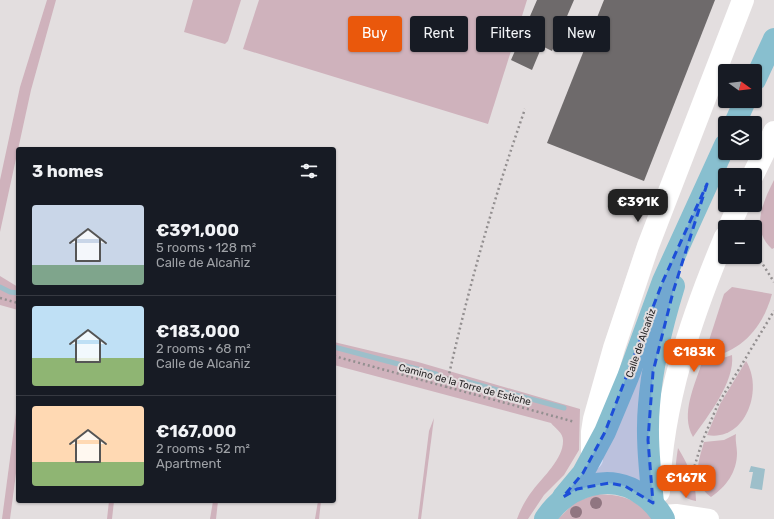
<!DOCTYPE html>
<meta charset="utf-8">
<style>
:root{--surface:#171b24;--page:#20242c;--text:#f1f3f6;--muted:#9ea1a6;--line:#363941;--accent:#ea580c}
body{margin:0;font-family:Rubik,sans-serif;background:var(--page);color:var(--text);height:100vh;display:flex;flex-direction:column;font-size:15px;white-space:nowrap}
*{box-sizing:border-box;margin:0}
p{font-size:13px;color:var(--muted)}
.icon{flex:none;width:22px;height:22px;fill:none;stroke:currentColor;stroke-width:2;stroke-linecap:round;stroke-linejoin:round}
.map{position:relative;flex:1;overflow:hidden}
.drawer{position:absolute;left:16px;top:147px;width:320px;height:356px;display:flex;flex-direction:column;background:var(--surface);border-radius:4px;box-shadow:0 1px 3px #0004}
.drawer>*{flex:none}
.hud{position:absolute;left:348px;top:16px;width:366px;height:36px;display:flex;gap:8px}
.needle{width:26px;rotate:105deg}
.controls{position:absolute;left:718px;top:64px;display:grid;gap:8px}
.controls a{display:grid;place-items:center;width:44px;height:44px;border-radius:4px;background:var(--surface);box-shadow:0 1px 3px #0004;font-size:20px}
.price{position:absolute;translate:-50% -34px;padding:0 9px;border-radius:8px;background:var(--accent);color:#fff;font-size:13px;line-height:26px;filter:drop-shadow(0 1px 2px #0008)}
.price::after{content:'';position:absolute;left:50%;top:24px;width:12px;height:9px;margin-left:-6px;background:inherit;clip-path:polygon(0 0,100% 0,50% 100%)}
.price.active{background:#222;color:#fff}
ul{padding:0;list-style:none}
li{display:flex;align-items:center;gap:12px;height:100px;padding:0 16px}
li+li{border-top:1px solid var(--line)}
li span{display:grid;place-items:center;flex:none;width:112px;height:80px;border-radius:4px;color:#555}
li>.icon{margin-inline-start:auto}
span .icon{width:48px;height:48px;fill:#fffc;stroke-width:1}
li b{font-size:17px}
h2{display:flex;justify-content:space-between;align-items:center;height:48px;padding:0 16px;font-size:17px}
.chip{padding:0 14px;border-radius:4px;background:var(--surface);box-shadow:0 1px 3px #0004;font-size:14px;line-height:36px}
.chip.active{background:var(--accent);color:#fff}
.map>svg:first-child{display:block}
.green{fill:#cfb2bc}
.water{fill:#9dbfca}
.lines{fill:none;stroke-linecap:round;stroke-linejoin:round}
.stream{stroke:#9dbfca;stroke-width:5}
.building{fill:#6e6a6b}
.path{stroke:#938f90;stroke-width:2.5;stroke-dasharray:2 3;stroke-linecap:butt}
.street{stroke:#fff;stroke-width:20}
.secondary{stroke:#fff;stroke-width:22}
.primary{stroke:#88bfcf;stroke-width:22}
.tree{fill:#907681}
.marked{fill:#1d4ed8;fill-opacity:0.2;stroke:#1d4ed8;stroke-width:3;stroke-dasharray:8 5;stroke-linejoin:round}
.labels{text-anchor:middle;stroke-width:4;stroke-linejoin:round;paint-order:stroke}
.street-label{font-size:10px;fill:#252324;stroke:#e3dedf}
</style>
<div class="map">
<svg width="774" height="519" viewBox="0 0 774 519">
<rect width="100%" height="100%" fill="#e3dedf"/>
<!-- green -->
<g class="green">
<path d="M47 0H56L31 90 0 232V180L20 87Z"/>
<path d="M193 0H241L228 41 225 44 184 32Z"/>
<path d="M259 0H527L488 124 243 49Z"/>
<path d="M774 180V248L772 249C750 229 763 202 774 180Z"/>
<path d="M0 276 18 287V310L0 305Z"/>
<path d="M732 287 772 294C762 330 740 353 703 359L724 294Z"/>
<path d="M334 342 418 362 580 409 579 450 564 475 544 495 528 519H517C521 508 526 499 533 490 543 477 564 458 563 440 563 433 555 428 551 423L334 365Z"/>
<path d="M732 355C735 382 708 416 693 437 680 414 695 385 702 362L720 359Z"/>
<path d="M746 361C764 390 745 442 707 435L720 404Z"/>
<path d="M18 398V458L10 519H2Z"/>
<path d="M434 418 421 519H418L429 431Z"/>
<path d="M736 434C735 440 737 447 737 453 737 472 726 487 711 497 691 482 698 463 704 442L724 440Z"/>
<path d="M678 448C688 465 696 480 696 501 670 497 675 468 678 448Z"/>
<path d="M597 494C624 495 635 498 653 519H558L575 502Z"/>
<path d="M109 501H114L112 519H107Z"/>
<path d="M213 501H218L216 519H210Z"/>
<path d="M318 501H321L319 519H315Z"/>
</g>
<!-- water -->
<path class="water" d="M751 466 765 469 762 490 750 488 753 472H749Z"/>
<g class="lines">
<!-- stream -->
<g class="stream">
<path d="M0 287 10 292 18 293"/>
<path d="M334 347 436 374"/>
<path d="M461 380 564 408"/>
</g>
</g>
<!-- building -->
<g class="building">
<path d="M537 0H574L552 51 542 46 532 70 511 60Z"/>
<path d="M604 0H715L644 181 547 143Z"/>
</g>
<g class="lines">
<!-- path -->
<g class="path">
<path d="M755 252 774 282"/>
<path d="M0 298 18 303"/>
<path d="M334 356 575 422"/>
<path d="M446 388C467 293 493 200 525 109"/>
<path d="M693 471 702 442 718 404 774 311"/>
</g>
<!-- street -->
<path class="street" d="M662 515 676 514 709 519"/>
<!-- secondary -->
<g class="secondary">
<path d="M753 175 774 132"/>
<path d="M729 227 739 205"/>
<path d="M592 459V432L594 419 614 348 648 246 743 0"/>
<path d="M659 492C662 403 691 318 725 237"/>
</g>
<!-- primary -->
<g class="primary">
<path d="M755 80 774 39"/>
<path d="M735 123 745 101"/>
<path d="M563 497 583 473 605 432 628 377 663 281 725 145"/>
<path d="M653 503C650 470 646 437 649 405 652 365 662 325 674 286"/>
<path d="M545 519C566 486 611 470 644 496 652 502 659 509 664 519"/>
</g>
</g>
<!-- trees -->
<g class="tree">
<circle cx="596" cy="503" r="6"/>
<circle cx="576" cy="512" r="6"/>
</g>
<!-- marked area -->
<path class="marked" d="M707 184 673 292 653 372 648 440 653 503 625 486 609 483 577 489 563 497 583 473 605 432 663 281Z"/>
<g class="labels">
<!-- street labels -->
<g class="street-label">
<text transform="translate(640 343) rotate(-71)" y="4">Calle de Alcañiz</text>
<text transform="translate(465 384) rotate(15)" y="4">Camino de la Torre de Estiche</text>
</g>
</g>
</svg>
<div class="controls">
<a><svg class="needle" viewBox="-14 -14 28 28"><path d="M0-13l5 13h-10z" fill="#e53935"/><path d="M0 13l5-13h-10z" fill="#9ea1a6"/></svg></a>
<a><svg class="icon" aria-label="layers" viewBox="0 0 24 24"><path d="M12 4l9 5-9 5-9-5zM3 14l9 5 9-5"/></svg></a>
<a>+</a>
<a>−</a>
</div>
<b class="price active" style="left:638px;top:223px">€391K</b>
<b class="price" style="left:694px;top:373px">€183K</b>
<b class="price" style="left:686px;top:499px">€167K</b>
<div class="hud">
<a class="chip active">Buy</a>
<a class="chip">Rent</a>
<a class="chip">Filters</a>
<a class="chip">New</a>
</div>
<section class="drawer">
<h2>3 homes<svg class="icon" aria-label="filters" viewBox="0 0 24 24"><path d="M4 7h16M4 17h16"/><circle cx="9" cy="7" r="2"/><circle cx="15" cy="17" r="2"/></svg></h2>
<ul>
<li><span style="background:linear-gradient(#c9d6e8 75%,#7fa58c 0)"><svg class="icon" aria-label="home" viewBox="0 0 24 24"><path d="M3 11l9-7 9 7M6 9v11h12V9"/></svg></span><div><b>€391,000</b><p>5 rooms · 128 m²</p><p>Calle de Alcañiz</p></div></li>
<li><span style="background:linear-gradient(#bfe0f5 65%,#8fb573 0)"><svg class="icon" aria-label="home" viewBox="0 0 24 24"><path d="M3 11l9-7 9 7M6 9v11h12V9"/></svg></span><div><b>€183,000</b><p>2 rooms · 68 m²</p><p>Calle de Alcañiz</p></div></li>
<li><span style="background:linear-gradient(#ffd9b3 70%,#8fb573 0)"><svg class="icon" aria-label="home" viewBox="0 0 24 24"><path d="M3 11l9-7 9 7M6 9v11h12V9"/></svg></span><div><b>€167,000</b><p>2 rooms · 52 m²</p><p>Apartment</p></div></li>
</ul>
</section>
</div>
